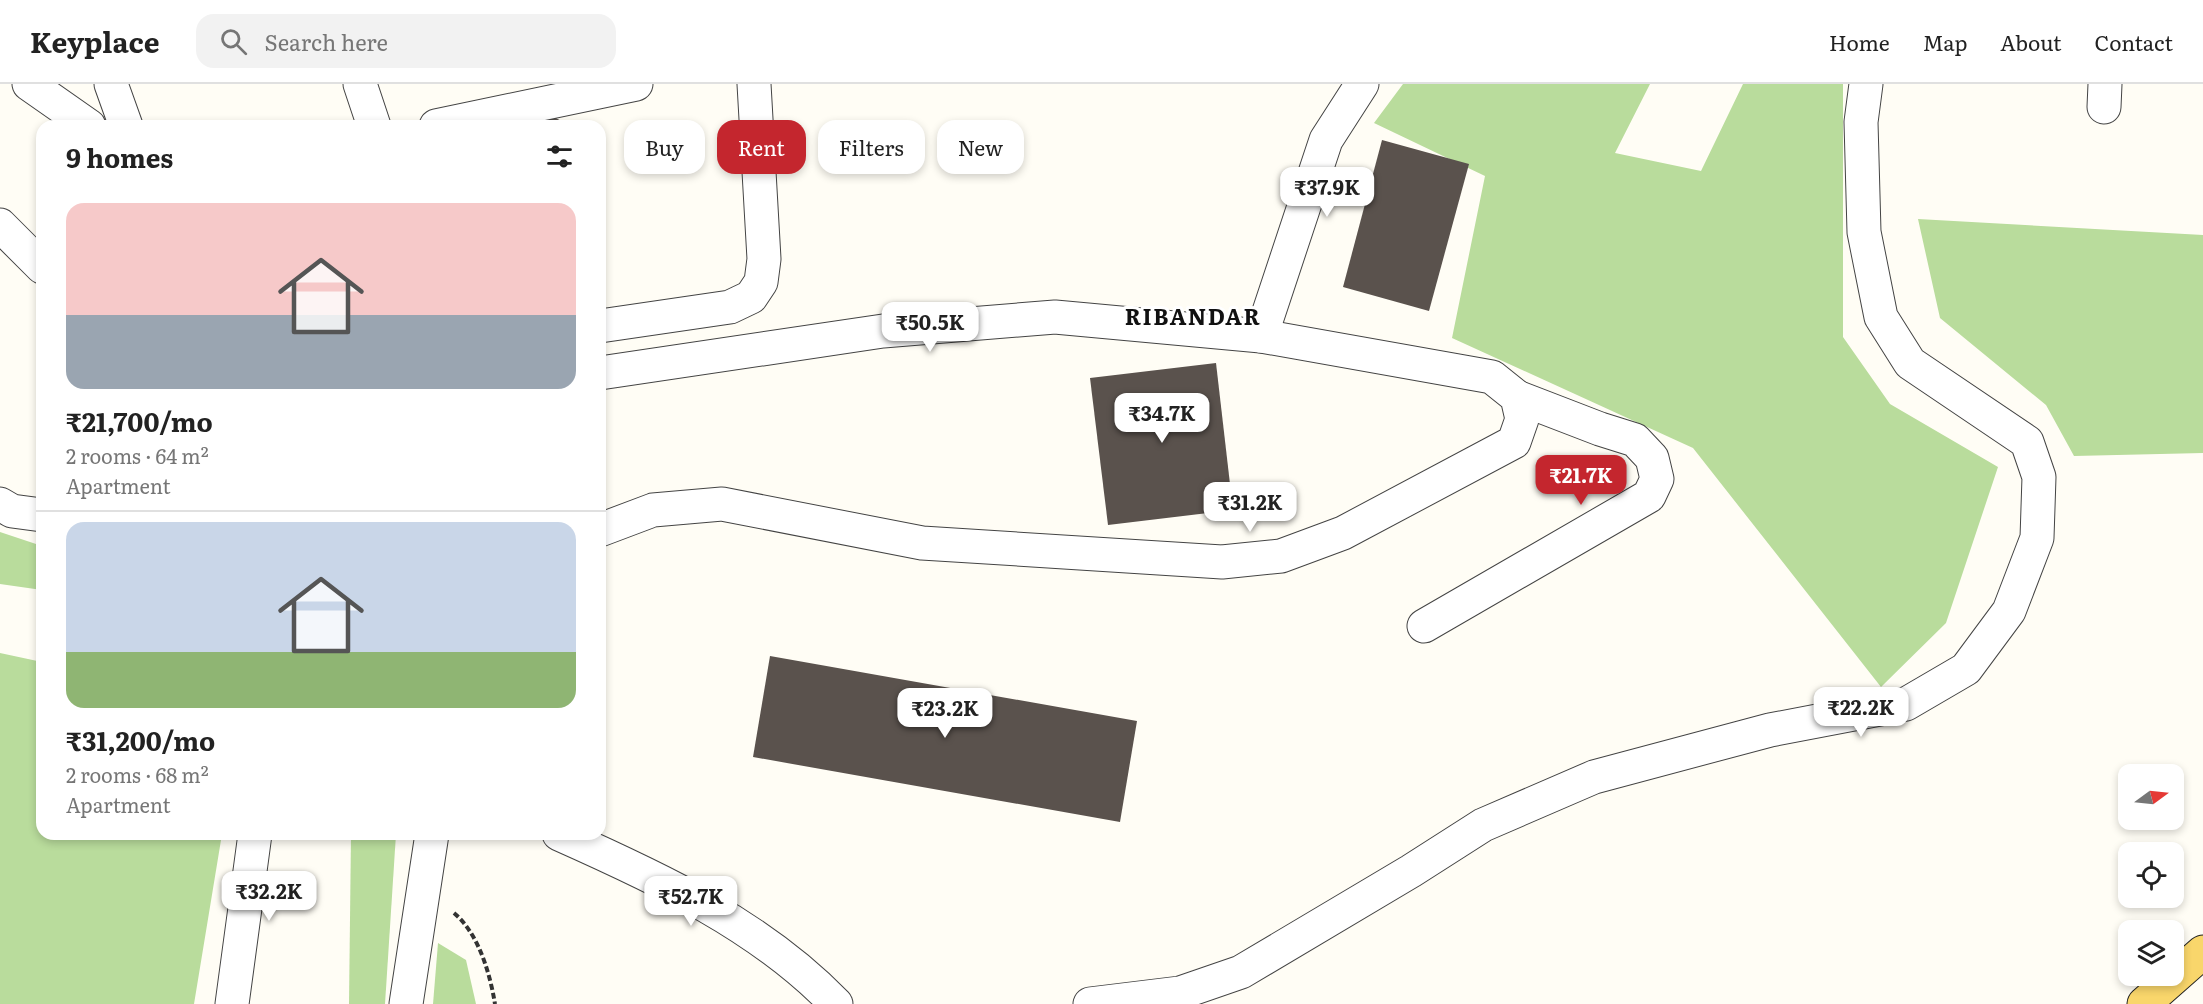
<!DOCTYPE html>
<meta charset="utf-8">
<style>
:root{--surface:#fff;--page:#f2f2f2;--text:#222;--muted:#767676;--line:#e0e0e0;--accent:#c4262e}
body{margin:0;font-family:Literata,serif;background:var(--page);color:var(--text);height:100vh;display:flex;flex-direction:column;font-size:22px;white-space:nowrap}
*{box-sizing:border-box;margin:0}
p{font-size:20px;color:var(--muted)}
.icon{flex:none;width:33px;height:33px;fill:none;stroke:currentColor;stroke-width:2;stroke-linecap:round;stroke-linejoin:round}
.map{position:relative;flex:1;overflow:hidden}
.details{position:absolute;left:36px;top:36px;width:570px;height:720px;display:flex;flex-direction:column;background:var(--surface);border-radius:18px;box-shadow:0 3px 9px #0003}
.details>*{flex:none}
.banner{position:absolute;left:624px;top:36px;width:570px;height:54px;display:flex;gap:12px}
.needle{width:39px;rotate:75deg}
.fabs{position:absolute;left:2118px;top:680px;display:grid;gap:12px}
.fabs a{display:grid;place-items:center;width:66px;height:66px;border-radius:12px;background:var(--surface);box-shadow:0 3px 9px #0003;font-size:30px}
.price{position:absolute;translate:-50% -51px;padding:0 14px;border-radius:12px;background:#fff;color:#222;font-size:20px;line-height:39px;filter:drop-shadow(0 2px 3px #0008)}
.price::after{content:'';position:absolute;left:50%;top:36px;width:18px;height:14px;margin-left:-9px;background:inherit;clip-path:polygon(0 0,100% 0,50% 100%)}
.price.active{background:var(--accent);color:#fff}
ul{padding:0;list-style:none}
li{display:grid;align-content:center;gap:12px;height:318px;padding:0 30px}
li+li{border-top:2px solid var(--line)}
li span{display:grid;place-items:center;height:186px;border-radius:18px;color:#555}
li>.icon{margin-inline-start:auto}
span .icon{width:108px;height:108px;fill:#fffc;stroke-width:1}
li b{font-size:26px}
h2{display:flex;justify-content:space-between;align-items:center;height:72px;padding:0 30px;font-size:26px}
.pill{padding:0 21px;border-radius:18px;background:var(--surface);box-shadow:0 3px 9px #0003;font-size:21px;line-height:54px}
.pill.active{background:var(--accent);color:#fff}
header{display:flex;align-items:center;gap:36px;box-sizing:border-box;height:84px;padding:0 30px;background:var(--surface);border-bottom:2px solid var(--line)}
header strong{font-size:28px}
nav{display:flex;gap:33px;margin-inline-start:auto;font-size:21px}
.search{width:420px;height:54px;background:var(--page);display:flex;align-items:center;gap:15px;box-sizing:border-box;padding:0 21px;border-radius:18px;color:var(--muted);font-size:22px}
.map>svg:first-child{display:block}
.forest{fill:#b9dc9c}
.building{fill:#5a524d}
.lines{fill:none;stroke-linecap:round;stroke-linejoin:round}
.minor-casing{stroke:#444;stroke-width:35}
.major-casing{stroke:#222;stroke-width:35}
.path{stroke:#333;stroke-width:4;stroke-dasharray:6 3;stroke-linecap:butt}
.minor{stroke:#fff;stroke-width:33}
.major{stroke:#f9d66b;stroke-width:33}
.labels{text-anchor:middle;stroke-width:6;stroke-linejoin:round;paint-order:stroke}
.district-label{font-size:22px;font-weight:bold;letter-spacing:1.5px;fill:#111;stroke:#fff}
</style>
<header>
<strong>Keyplace</strong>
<div class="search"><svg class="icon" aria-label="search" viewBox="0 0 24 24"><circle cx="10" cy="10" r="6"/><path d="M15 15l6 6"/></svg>Search here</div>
<nav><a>Home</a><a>Map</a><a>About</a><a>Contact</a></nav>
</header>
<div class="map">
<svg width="2203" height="920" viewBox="0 0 2203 920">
<rect width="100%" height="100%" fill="#fffdf5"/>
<!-- forest -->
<g class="forest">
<path d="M1403 0H1650L1615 69 1701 87 1743 0H1843V253L1890 320 1998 383 1946 539 1881 603 1693 364 1452 254 1485 92 1374 39Z"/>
<path d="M1918 135 2203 151V369L2074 372 2046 321 1940 234Z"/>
<path d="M0 448 42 462V506L0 500Z"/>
<path d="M0 569 42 578V750H222L194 920H0Z"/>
<path d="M351 750H396L385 920H349Z"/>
<path d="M438 859 466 876 476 920H433Z"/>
</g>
<!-- building -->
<g class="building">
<path d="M550 31 571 42H544Z"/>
<path d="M1382 56 1469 80 1429 227 1343 203Z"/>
<path d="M1216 279 1233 426 1108 441 1090 294Z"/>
<path d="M770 572 1137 637 1120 738 753 673Z"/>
</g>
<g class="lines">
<!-- minor casing -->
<g class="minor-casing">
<g id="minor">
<path d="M29 0 89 42"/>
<path d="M111 0 126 42"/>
<path d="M360 0 374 42"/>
<path d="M2104 23 2105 0"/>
<path d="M436 42 636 0"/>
<path d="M0 141 42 183"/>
<path d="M600 242 730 223 751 213 761 198 764 175 754 0"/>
<path d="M1261 252 1326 56 1362 0"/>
<path d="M600 289 883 247 1055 233 1261 252 1492 293 1517 313 1522 335 1514 358 1343 449 1281 472 1222 478 922 459 722 420 653 426 600 446"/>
<path d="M0 420 12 427 42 431"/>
<path d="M1424 542 1649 412 1657 395 1652 374 1635 356 1600 345 1517 313"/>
<path d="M559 750C658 794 760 841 836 920"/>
<path d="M232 920 255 750"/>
<path d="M406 920 432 750"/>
<path d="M1090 920 1180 909 1241 888 1411 787 1483 741 1594 693 1770 646 1906 620 1966 585 2009 527 2037 454 2039 393 2027 358 1910 279 1881 233 1864 148 1861 38 1866 0"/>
</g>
</g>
<!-- major casing -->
<g class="major-casing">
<path id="major" d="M2144 920 2203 868"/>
</g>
<!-- path -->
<path class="path" d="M454 829C479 850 490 890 495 920"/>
<!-- minor -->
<use href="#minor" class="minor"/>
<!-- major -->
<use href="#major" class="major"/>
</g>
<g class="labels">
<!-- district labels -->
<g class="district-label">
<text x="1193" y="241">RIBANDAR</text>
</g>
</g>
</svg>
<div class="fabs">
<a><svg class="needle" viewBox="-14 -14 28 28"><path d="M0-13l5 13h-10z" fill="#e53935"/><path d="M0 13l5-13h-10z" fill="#767676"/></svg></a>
<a><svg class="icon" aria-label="locate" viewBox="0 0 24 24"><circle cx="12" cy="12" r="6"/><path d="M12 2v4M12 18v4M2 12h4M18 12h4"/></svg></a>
<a><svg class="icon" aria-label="layers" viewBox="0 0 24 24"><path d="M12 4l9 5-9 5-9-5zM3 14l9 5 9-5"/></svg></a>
</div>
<b class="price" style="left:1327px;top:134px">₹37.9K</b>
<b class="price" style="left:930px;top:269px">₹50.5K</b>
<b class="price" style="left:1162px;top:360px">₹34.7K</b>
<b class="price active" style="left:1581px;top:422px">₹21.7K</b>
<b class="price" style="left:1250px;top:449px">₹31.2K</b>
<b class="price" style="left:1861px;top:654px">₹22.2K</b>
<b class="price" style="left:945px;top:655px">₹23.2K</b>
<b class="price" style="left:269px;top:838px">₹32.2K</b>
<b class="price" style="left:691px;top:843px">₹52.7K</b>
<div class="banner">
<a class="pill">Buy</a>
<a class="pill active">Rent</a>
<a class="pill">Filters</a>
<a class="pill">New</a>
</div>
<section class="details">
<h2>9 homes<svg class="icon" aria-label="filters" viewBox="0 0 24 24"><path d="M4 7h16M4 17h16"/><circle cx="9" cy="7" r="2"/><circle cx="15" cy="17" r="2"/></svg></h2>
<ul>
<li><span style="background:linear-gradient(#f6c9c9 60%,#9aa5b1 0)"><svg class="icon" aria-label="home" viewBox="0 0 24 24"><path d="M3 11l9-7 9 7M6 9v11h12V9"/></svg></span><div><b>₹21,700/mo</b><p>2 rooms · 64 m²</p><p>Apartment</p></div></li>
<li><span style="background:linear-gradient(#c9d6e8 70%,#8fb573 0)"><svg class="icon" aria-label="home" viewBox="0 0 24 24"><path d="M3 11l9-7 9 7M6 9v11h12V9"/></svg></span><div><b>₹31,200/mo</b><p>2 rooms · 68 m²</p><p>Apartment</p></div></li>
</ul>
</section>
</div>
